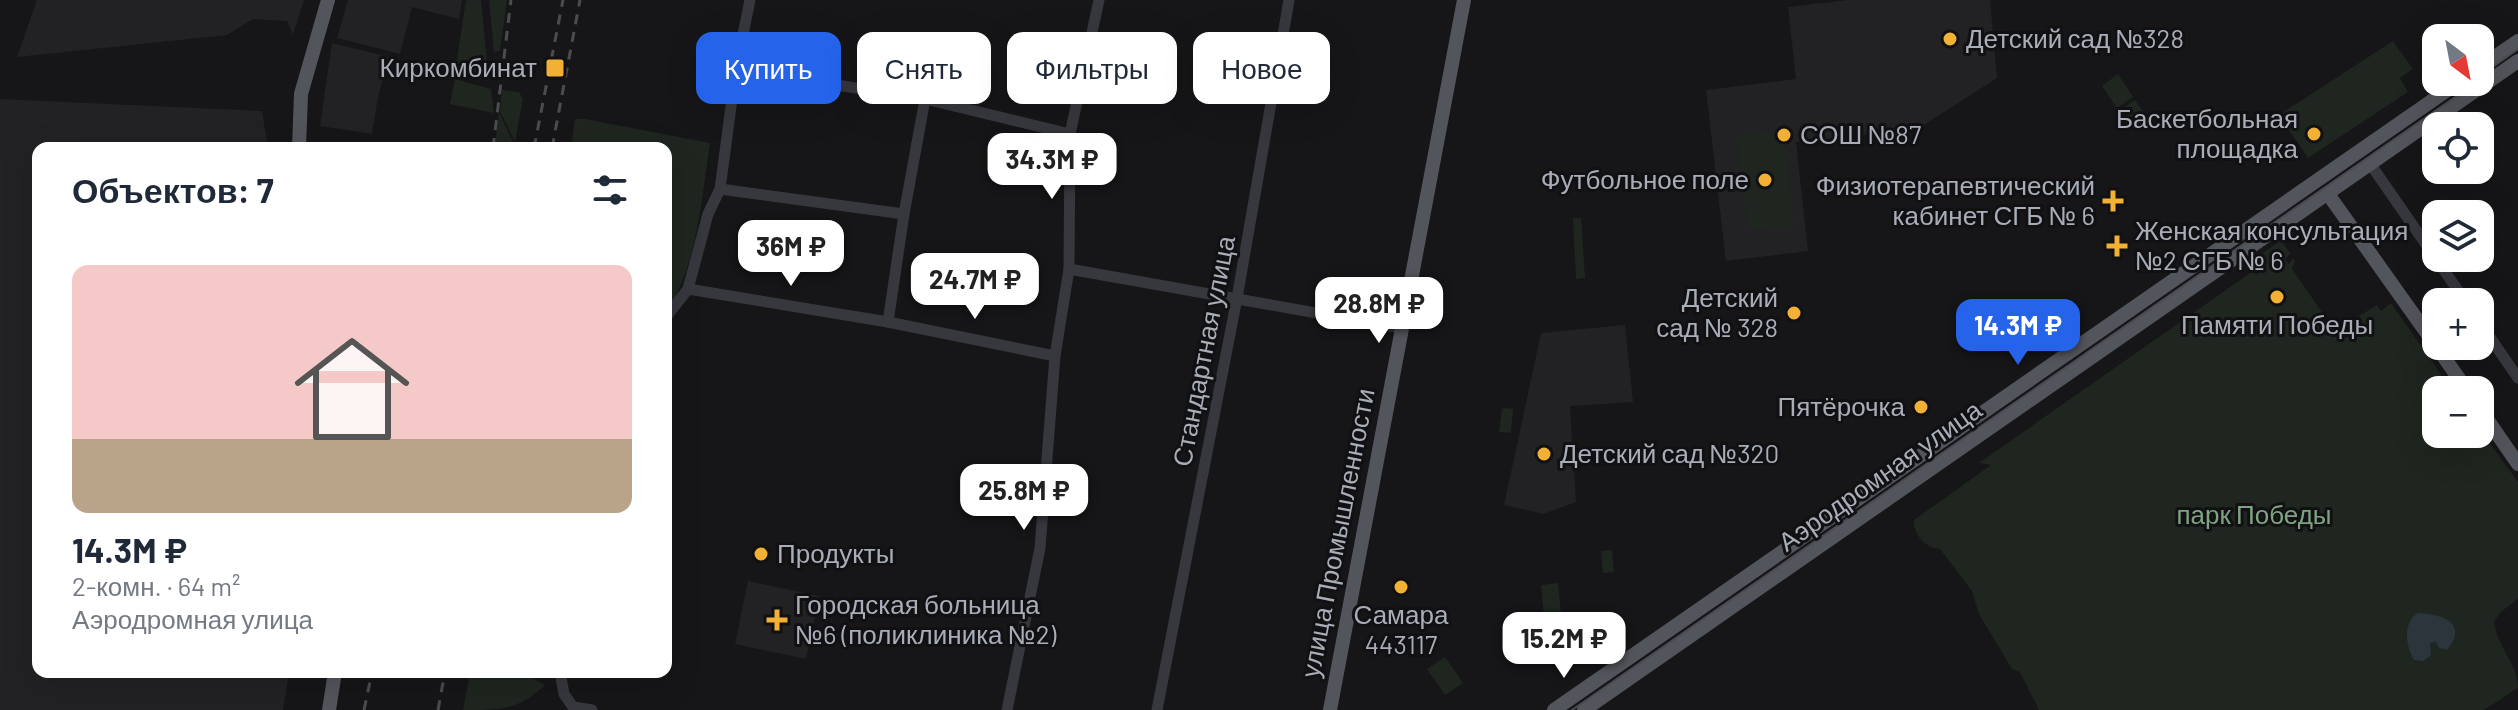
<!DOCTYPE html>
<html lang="ru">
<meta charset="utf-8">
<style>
:root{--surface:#fff;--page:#f6f6f7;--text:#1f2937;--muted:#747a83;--line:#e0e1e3;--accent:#2563eb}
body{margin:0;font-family:Barlow,sans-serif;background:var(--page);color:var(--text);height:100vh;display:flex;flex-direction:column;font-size:30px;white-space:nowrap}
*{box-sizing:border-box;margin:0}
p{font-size:26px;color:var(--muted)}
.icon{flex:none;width:44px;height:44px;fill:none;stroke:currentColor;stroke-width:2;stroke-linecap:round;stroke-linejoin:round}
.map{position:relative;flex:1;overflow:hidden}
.panel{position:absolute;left:32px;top:142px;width:640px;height:536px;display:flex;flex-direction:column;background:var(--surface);border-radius:16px;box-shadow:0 8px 32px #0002}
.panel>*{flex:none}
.banner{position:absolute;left:696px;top:32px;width:760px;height:72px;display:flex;gap:16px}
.needle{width:52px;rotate:148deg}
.controls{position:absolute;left:2422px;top:24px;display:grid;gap:16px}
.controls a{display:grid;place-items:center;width:72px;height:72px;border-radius:16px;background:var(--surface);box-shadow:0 8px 32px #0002;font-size:40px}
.price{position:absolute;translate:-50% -68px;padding:0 18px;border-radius:16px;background:#fff;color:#222;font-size:26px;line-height:52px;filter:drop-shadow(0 2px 4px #0008)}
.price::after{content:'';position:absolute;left:50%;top:48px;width:24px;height:18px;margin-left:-12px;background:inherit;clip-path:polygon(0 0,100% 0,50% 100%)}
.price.selected{background:var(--accent);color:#fff}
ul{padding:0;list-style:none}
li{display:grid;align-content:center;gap:16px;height:424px;padding:0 40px}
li+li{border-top:2px solid var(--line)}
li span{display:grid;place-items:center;height:248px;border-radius:16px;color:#555}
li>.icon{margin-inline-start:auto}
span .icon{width:144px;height:144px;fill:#fffc;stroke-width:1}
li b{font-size:34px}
h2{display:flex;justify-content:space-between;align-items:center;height:96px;padding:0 40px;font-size:34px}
.tag{padding:0 28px;border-radius:16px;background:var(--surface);box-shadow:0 8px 32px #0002;font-size:28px;line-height:72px}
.tag.selected{background:var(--accent);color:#fff}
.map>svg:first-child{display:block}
.built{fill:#222225}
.green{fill:#1e261f}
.water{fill:#2c353c}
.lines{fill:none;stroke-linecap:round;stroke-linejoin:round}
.minor{stroke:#37383d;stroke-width:11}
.major{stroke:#53555c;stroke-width:14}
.tram{stroke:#4a4c52;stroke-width:2}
.rail{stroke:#4a4c52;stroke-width:3;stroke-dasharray:10 8;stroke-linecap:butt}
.poi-dot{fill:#f2b134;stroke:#111113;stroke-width:3}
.labels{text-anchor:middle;stroke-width:6;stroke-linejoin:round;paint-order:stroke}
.poi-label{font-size:26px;fill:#a8adb8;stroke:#111113;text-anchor:start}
.street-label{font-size:26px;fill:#a8adb8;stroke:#111113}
.park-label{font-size:26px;fill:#7fa381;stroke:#111113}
</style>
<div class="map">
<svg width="2518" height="710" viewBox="0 0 2518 710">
<rect width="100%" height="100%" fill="#161618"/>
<!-- built -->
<g class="built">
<path d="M37 0H304L293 35 287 21 253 19 227 35 17 57Z"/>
<path d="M348 0H462L459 19 412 7 400 54 337 38Z"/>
<path d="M1848 0H1990L1997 78 1918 129 1796 142 1808 251 1726 261 1706 90 1796 79 1788 7Z"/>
<path d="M332 43 389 57 378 97 372 134 320 126Z"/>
<path d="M0 99 262 111 268 148H38V672H289L283 710H0Z"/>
<path d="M1625 325 1633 402 1570 406 1576 502 1543 514 1504 505 1541 333Z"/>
<path d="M748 581 819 596 806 659 735 644Z"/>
</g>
<!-- green -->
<g class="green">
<path d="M466 0H481L489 80 455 72Z"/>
<path d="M489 0H507L500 51 494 52Z"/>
<path d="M2393 41 2413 69 2400 78 2408 92 2308 158 2279 115Z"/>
<path d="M2118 74 2133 97 2117 108 2102 86Z"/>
<path d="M455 79 491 89 494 113 450 104Z"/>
<path d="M502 90 519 92 523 99 515 142 500 111Z"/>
<path d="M2135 100 2145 114 2128 125 2119 111Z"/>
<path d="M499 112 514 144 513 148 495 146Z"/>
<path d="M575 119H585L710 143C702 194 697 270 666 311V148H571Z"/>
<path d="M1778 130 1784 135 1794 219 1787 226 1754 230 1748 229 1737 142 1743 135Z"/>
<path d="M1573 218H1581L1585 278 1576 279Z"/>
<path d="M2281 240 2290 253 2285 260 2289 264 2293 258 2295 262 2292 269 2335 331 2377 305 2381 311 2391 303 2452 390H2436V434H2480V430L2518 482V599L2502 611 2494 621C2497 648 2518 663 2518 688L2484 710H2039L2020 672 2012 669 1979 614 1972 591 1940 549C1926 549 1913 534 1914 520L1991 465 1979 463 2253 271 2256 275 2264 269 2257 257Z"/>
<path d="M1502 408 1513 409 1511 433 1499 432Z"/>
<path d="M1612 550 1614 572 1603 573 1601 551Z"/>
<path d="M1558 583 1561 614 1544 616 1541 585Z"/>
<path d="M1445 657 1463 683 1445 695 1427 669Z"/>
<path d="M470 672 526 675 545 685C519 710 501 710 463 710Z"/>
</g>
<!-- water -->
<path class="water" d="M2418 613C2440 614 2470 622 2447 650L2439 648 2436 642 2430 643 2431 655 2423 661 2414 660C2406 646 2402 623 2418 613Z"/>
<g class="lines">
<!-- minor -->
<g class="minor">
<path d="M736 69 925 99 1070 134"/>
<path d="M2371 165 2466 302"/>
<path d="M720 189 904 214"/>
<path d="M1069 269 1401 328"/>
<path d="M688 289 888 322 1055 356"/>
<path d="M666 317 688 289 708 214 720 189 736 69 750 0"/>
<path d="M888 322 904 214 925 99"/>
<path d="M2480 323 2518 378"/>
<path d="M560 672 564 694 573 707 592 710"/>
<path d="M1007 710 1040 548 1055 356 1069 269 1070 134 1099 0"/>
<path d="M1157 710 1237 298 1289 0"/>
</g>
<!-- major -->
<g class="major">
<path d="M2480 67 2518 41"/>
<path d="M299 148 301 94 328 0"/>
<path d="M2328 194 2436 346"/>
<path d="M2436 346 2467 390"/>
<path d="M2480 409 2518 464"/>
<path d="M329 710 335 672"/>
<path d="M1330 710 1464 0"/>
<path d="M1554 710 2459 82"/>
<path d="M1584 710 2518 61"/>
</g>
<!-- tram -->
<g class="tram">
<path d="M2480 76 2518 49"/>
<path d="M1572 710 2477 82"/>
</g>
<!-- rail -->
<g class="rail">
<path d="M493 148 511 0"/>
<path d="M534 148 563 0"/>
<path d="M552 148 580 0"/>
<path d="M364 710 372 672"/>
<path d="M438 710 445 672"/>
</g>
</g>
<!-- markers -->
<g class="poi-dot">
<circle cx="1950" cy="39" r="8"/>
<rect x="545" y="58" width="20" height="20" rx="4"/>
<circle cx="2314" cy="134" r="8"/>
<circle cx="1784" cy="135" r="8"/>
<circle cx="1765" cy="180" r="8"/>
<path d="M2109 189h8v8h8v8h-8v8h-8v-8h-8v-8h8z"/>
<path d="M2113 234h8v8h8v8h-8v8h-8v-8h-8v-8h8z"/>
<circle cx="2277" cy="297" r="8"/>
<circle cx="1794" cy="313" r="8"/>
<circle cx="1921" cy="407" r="8"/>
<circle cx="1544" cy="454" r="8"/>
<circle cx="761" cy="554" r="8"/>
<circle cx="1401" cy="587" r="8"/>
<path d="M773 608h8v8h8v8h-8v8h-8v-8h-8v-8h8z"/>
</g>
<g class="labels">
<!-- poi labels -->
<g class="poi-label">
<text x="1966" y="48">Детский сад №328</text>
<text x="537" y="77" text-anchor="end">Киркомбинат</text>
<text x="2298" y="128" text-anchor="end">Баскетбольная<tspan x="2298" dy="30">площадка</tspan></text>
<text x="1800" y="144">СОШ №87</text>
<text x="1749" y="189" text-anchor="end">Футбольное поле</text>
<text x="2095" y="195" text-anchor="end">Физиотерапевтический<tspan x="2095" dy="30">кабинет СГБ № 6</tspan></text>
<text x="2135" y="240">Женская консультация<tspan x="2135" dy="30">№2 СГБ № 6</tspan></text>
<text x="1778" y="307" text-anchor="end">Детский<tspan x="1778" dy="30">сад № 328</tspan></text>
<text x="2277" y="334" text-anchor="middle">Памяти Победы</text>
<text x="1905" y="416" text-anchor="end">Пятёрочка</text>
<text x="1560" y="463">Детский сад №320</text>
<text x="777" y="563">Продукты</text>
<text x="795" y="614">Городская больница<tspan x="795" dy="30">№6 (поликлиника №2)</tspan></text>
<text x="1401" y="624" text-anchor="middle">Самара<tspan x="1401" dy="30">443117</tspan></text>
</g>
<!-- street labels -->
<g class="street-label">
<text transform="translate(1204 351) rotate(-79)" y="9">Стандартная улица</text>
<text transform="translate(1880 476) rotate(-35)" y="9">Аэродромная улица</text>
<text transform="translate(1338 533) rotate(-79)" y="9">улица Промышленности</text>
</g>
<!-- park labels -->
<g class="park-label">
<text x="2254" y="524">парк Победы</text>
</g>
</g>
</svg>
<div class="controls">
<a><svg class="needle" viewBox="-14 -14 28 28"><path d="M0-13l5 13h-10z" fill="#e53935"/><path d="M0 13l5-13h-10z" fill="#747a83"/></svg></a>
<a><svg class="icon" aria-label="locate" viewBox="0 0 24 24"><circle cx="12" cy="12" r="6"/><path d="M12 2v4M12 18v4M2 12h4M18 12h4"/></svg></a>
<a><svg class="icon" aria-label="layers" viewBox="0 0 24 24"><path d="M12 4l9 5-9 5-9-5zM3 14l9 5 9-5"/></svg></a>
<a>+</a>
<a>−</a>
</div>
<b class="price" style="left:1052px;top:201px">34.3M ₽</b>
<b class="price" style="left:791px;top:288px">36M ₽</b>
<b class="price" style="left:975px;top:321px">24.7M ₽</b>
<b class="price" style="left:1379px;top:345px">28.8M ₽</b>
<b class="price selected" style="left:2018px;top:367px">14.3M ₽</b>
<b class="price" style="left:1024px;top:532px">25.8M ₽</b>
<b class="price" style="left:1564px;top:680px">15.2M ₽</b>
<div class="banner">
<a class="tag selected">Купить</a>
<a class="tag">Снять</a>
<a class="tag">Фильтры</a>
<a class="tag">Новое</a>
</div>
<section class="panel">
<h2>Объектов: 7<svg class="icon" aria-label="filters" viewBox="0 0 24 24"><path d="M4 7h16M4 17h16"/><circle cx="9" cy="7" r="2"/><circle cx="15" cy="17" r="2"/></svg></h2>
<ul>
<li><span style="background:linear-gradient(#f6c9c9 70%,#b9a48a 0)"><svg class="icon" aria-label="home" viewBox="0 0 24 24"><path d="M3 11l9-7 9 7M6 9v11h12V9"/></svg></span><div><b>14.3M ₽</b><p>2-комн. · 64 m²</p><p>Аэродромная улица</p></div></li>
</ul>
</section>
</div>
